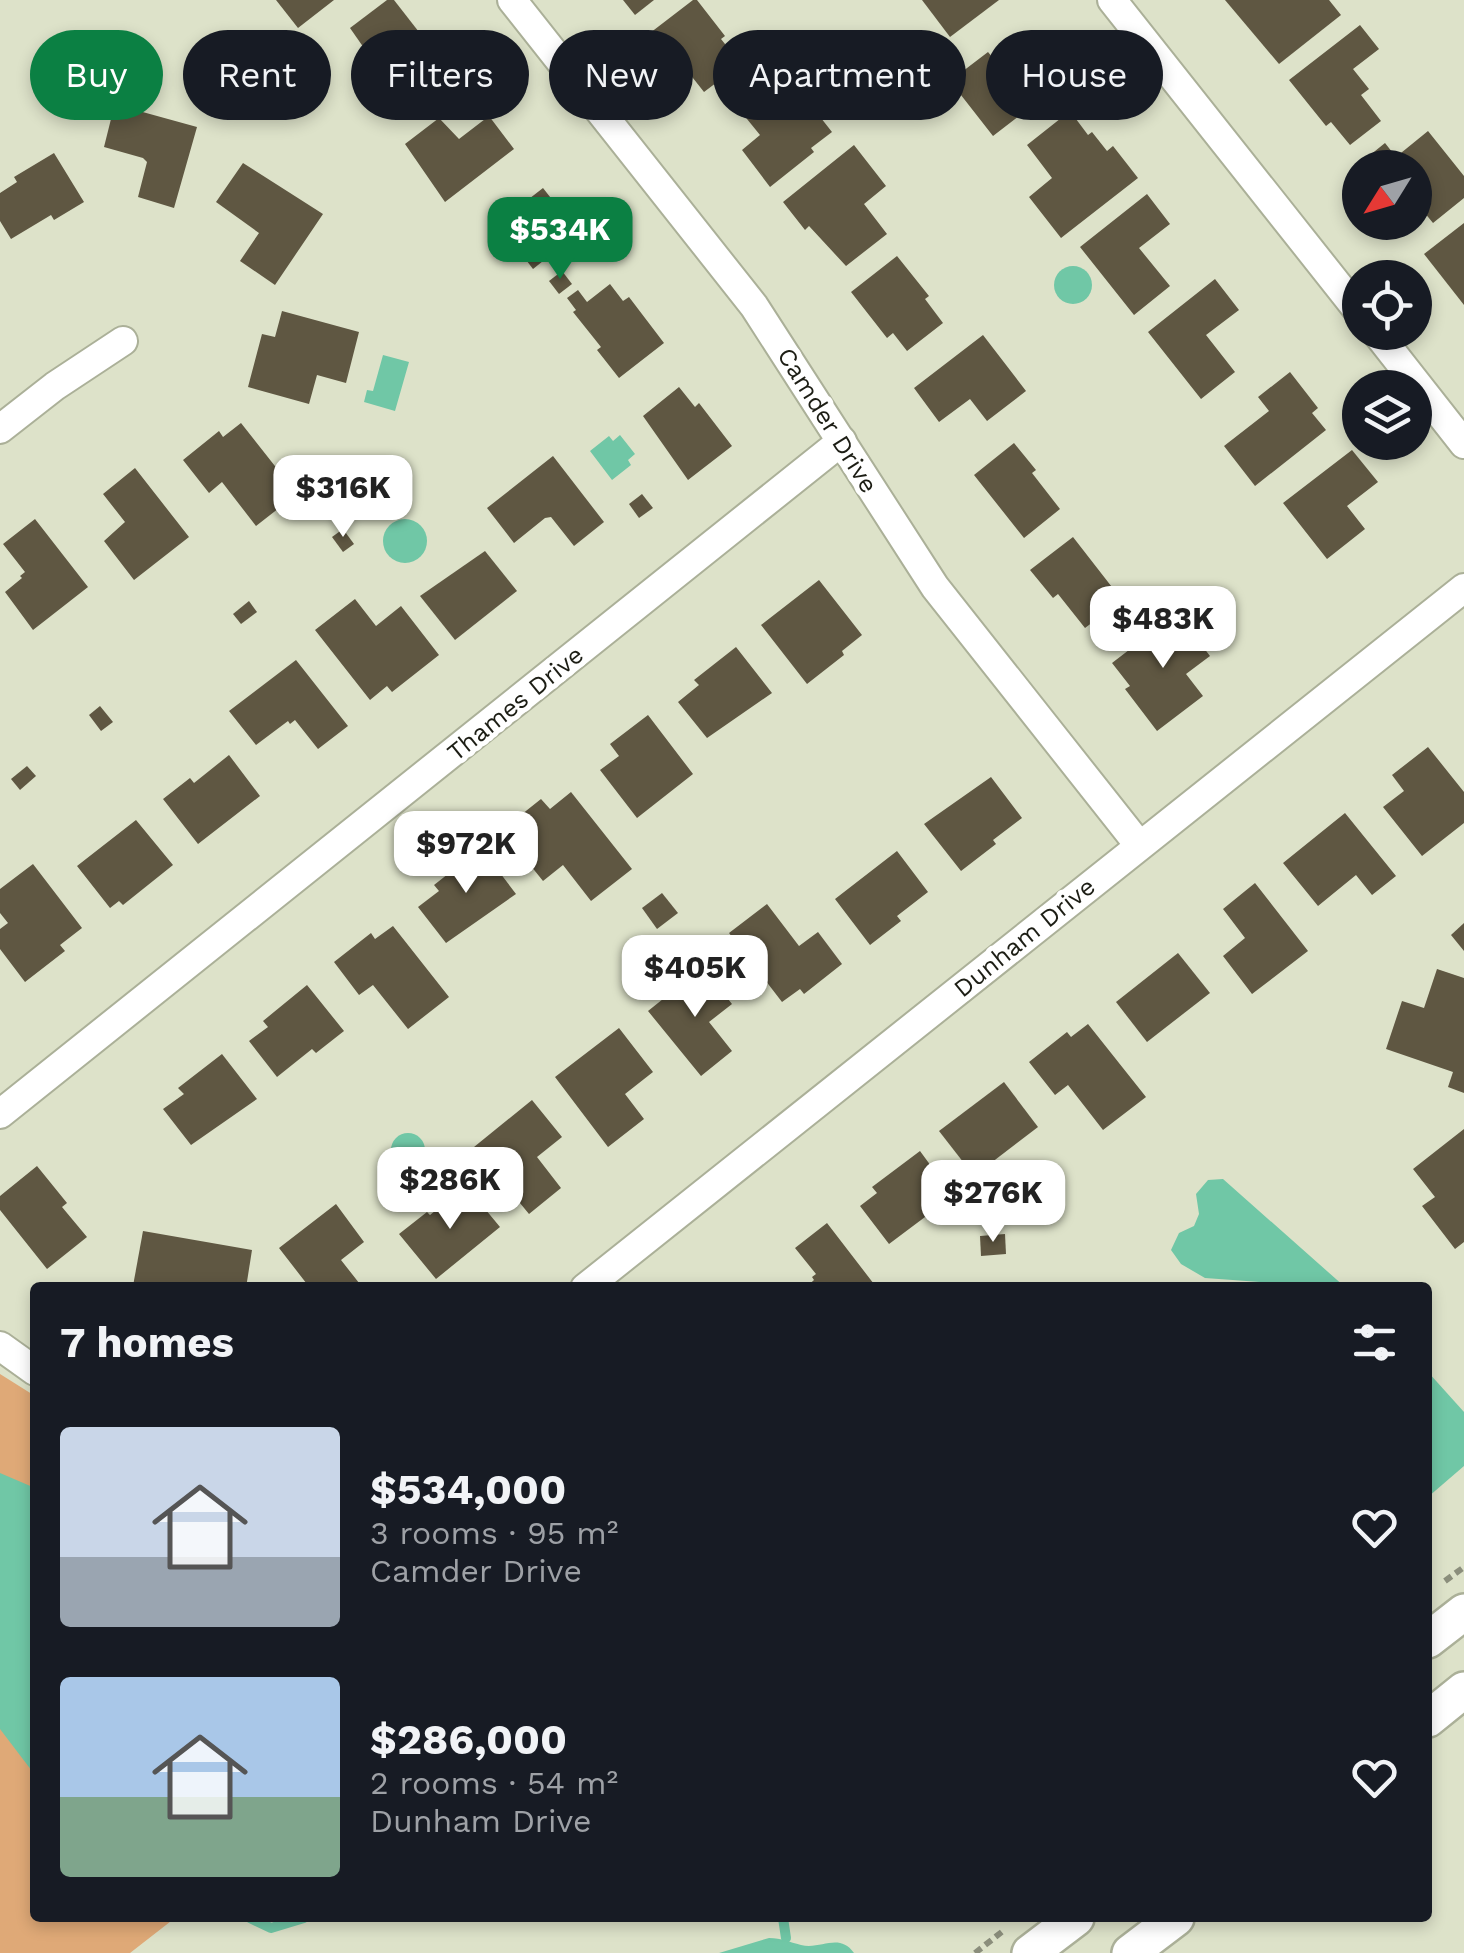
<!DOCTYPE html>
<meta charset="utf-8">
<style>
:root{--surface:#171b24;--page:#20242c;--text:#f1f3f6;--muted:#9ea1a6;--accent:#0b8043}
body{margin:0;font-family:"Work Sans",sans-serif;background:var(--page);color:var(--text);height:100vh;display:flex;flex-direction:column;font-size:38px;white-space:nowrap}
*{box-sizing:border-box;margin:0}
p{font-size:32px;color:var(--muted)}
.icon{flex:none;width:55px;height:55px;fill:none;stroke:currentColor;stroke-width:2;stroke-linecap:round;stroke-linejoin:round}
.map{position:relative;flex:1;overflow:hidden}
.side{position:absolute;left:30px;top:1282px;width:1402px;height:640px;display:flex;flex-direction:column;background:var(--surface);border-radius:10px;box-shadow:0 5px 15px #0003}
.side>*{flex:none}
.banner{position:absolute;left:30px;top:30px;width:1405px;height:90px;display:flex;gap:20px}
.needle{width:65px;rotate:233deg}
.fabs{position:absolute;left:1342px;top:150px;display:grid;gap:20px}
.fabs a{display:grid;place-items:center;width:90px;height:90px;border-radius:50%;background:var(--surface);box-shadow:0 5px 15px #0003;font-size:50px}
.price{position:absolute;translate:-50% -85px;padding:0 22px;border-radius:20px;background:#fff;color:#222;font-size:32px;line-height:65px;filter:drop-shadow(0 2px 5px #0008)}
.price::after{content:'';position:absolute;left:50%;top:60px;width:30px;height:22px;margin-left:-15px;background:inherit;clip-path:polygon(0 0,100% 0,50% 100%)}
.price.active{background:var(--accent);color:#fff}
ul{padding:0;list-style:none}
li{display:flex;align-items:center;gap:30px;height:250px;padding:0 30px}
li span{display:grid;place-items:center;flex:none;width:280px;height:200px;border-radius:10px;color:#555}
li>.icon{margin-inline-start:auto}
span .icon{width:120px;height:120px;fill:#fffc;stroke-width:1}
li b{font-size:42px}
h2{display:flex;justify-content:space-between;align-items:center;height:120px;padding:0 30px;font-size:42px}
.tag{padding:0 35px;border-radius:45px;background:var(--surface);box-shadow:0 5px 15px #0003;font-size:35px;line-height:90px}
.tag.active{background:var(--accent);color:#fff}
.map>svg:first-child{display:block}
.green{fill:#dfa977}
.water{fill:#70c7a6}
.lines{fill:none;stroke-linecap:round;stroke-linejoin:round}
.stream{stroke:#70c7a6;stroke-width:10}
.building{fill:#5f5742}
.minor-casing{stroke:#abb098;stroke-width:32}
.tertiary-casing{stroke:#abb098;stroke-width:40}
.path{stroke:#8b8e7c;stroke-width:6;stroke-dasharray:8 5;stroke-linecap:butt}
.minor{stroke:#fff;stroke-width:28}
.tertiary{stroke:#fff;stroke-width:35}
.labels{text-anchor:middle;stroke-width:10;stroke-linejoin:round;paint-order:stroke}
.street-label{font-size:25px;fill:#1c1d14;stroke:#fff}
</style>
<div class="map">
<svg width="1464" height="1953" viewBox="0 0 1464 1953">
<rect width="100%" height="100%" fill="#dde2c9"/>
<!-- green -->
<path class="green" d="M0 1374 35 1396V1918H175L130 1953H0Z"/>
<!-- water -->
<g class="water">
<circle cx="1073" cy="285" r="19"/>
<path d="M383 355 409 362 395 411 364 402 367 390 373 391Z"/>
<path d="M620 435 635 454 628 460 631 465 612 480 590 451 609 436 613 441Z"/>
<circle cx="405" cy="541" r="22"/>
<circle cx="408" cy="1150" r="17"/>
<circle cx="1018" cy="1198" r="19"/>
<path d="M1223 1179 1345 1287H1283L1260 1282 1205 1278 1181 1264 1171 1250 1179 1233 1194 1226 1199 1214 1196 1194 1208 1180Z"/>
<path d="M1428 1372 1464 1412V1466L1428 1497Z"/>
<path d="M0 1473 35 1488V1775L0 1729Z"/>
<path d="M769 1938C782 1938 789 1942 801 1945 821 1950 839 1932 854 1953H719Z"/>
</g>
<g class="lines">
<!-- stream -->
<g class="stream">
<path d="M250 1918 271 1928 304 1918"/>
<path d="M783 1918 786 1938"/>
</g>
</g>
<!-- building -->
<g class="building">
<path d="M276 0H334L298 28Z"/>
<path d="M387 0H394L440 59 396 94 350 28Z"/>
<path d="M623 0H654L635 15Z"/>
<path d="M693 0H697L725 36 721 39 741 64 704 92 689 73 684 77 650 33Z"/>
<path d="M922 0H999L950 37Z"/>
<path d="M1225 0H1329L1341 15 1279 64Z"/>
<path d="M1360 25 1379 49 1353 69 1369 89 1361 95 1381 121 1350 145 1331 122 1326 126 1289 80Z"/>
<path d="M988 52 1007 75 1037 52 1062 83 993 136 950 81Z"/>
<path d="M780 66 832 132 811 148 814 152 770 187 742 150 760 135 734 103Z"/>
<path d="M61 68 65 84 50 88 46 71Z"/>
<path d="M127 76 146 84 139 111 197 127 174 208 138 197 147 162 143 158 104 147 118 91Z"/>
<path d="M1070 111 1088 135 1092 132 1107 151 1113 146 1138 178 1061 238 1029 197 1052 178 1027 145Z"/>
<path d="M489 116 514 149 445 202 405 144 439 118 459 139Z"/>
<path d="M1428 131 1464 176V198L1433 223 1415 201 1420 197 1415 191V168H1360V174L1354 168 1385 143 1396 157Z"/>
<path d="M854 145 886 186 864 204 887 234 846 266 809 226 805 230 783 202Z"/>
<path d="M54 153 84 202 54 220 51 215 11 239 0 221V193L17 182 14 177Z"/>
<path d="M243 163 323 214 275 285 240 261 259 233 216 202Z"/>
<path d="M543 188 586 243 556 267 548 257 533 269 498 223Z"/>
<path d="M1147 194 1170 224 1139 248 1170 286 1134 315 1080 247Z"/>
<path d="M1464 223V305L1424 254Z"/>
<path d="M897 256 929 296 925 299 943 323 907 351 893 333 887 338 851 292Z"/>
<path d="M562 271 572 284 559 294 549 281Z"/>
<path d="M1215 279 1239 310 1206 335 1235 372 1201 399 1148 332Z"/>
<path d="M610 284 623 301 629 297 664 343 619 378 597 350 601 347 573 312 576 310 567 298 578 290 587 302Z"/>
<path d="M282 311 359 332 346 383 317 375 309 404 248 387 262 334 275 337Z"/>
<path d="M983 335 1026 391 987 421 970 399 939 422 914 388Z"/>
<path d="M1290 372 1318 408 1312 413 1326 430 1255 486 1224 446 1269 411 1258 397Z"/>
<path d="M679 387 695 407 699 403 732 446 688 480 643 416Z"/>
<path d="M241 423 297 494 256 526 222 482 209 493 183 460 219 431 223 437Z"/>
<path d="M1014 443 1036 470 1032 473 1060 509 1024 538 974 475Z"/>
<path d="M1352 450 1378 482 1347 506 1365 529 1327 559 1283 503Z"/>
<path d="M553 456 604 522 574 546 551 517 545 518 514 543 487 508Z"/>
<path d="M135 468 189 537 134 580 104 541 125 522 103 494Z"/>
<path d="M642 494 653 508 639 518 629 504Z"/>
<path d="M35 519 88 587 33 630 5 592 22 578 20 576 25 572 3 544Z"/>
<path d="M343 529 354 544 343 552 332 537Z"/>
<path d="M1073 537 1122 600 1085 628 1058 594 1053 598 1030 570Z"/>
<path d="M485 551 517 591 455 640 420 596Z"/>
<path d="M819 580 862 635 842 651 844 655 807 684 761 625Z"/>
<path d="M1156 591 1168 607 1145 625 1133 610Z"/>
<path d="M355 599 376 626 401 606 439 655 392 692 387 686 370 700 315 630Z"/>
<path d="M249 601 257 612 241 624 233 614Z"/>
<path d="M1177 613 1210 656 1186 674 1203 696 1157 731 1125 689 1130 686 1112 663Z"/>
<path d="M736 647 772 693 707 738 678 702 699 685 694 680Z"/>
<path d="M296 660 348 726 318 749 295 720 290 724 288 721 256 745 229 711Z"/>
<path d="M100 706 113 722 101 731 89 715Z"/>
<path d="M648 715 693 774 637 818 600 770 619 756 610 744Z"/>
<path d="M1428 747 1464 792V823L1422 856 1383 807 1404 791 1392 775Z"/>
<path d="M229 755 260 796 198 844 163 799 190 778 194 783Z"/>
<path d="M27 766 36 776 20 790 11 779Z"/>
<path d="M991 777 1022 818 993 840 996 844 961 871 924 824Z"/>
<path d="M571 792 632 869 591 901 563 865 543 881 502 830 541 799 550 809Z"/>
<path d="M1345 813 1396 876 1372 895 1356 875 1318 906 1283 863Z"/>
<path d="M136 820 173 865 123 905 119 901 110 908 77 866Z"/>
<path d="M481 848 516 894 446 943 418 907 439 891 434 885Z"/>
<path d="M897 851 928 892 897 916 901 921 870 945 835 899Z"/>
<path d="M33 864 82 928 60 945 65 951 25 982 0 949V929L8 923 0 913V889Z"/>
<path d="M1255 883 1308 951 1252 994 1223 956 1245 938 1223 909Z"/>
<path d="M662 893 678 913 657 929 642 908Z"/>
<path d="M767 904 799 946 818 932 842 964 804 994 800 989 782 1002 729 933Z"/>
<path d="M1464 923V951L1451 935Z"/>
<path d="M393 926 449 997 408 1029 373 985 359 995 334 962 371 933 375 939Z"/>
<path d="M1178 953 1210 993 1147 1042 1116 1002Z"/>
<path d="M703 967 732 1004 709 1022 732 1051 701 1076 648 1011Z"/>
<path d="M1437 969 1464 978V1093L1448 1087 1453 1072 1386 1049 1402 1001 1424 1008Z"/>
<path d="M307 985 344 1031 316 1053 312 1049 277 1077 249 1041 268 1027 263 1021Z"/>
<path d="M1088 1024 1146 1097 1103 1130 1068 1085 1055 1095 1029 1062 1067 1032 1071 1037Z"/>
<path d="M619 1028 653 1072 625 1094 644 1119 608 1147 555 1077Z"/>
<path d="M222 1054 257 1099 191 1145 163 1109 184 1094 178 1088Z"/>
<path d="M1004 1082 1038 1127 974 1176 939 1131Z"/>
<path d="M532 1100 562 1137 537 1157 561 1188 529 1214 474 1147Z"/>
<path d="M1464 1129V1242L1455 1249 1422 1206 1435 1197 1413 1169Z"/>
<path d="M920 1151 953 1196 889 1244 860 1206 877 1193 872 1187Z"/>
<path d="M37 1166 67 1203 62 1207 87 1237 47 1269 0 1210V1196Z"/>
<path d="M466 1186 500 1227 436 1279 399 1234 427 1212 430 1215Z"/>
<path d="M336 1204 364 1242 341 1260 363 1288H310L279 1248Z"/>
<path d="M827 1223 877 1288H805L814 1280 812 1277 816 1274 795 1248Z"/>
<path d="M143 1231 252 1250 246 1288 133 1286Z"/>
<path d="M1005 1234 1006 1254 981 1256 980 1236Z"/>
</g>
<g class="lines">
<!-- minor casing -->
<g class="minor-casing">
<g id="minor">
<path d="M512 0 754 306 935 587 1139 845"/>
<path d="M1112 0 1360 313"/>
<path d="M1376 332 1464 444"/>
<path d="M0 429 55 386 123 341"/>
<path d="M0 1114 842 441"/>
<path d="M585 1288 1464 588"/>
<path d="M0 1346 35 1371"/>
</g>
</g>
<!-- tertiary casing -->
<g class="tertiary-casing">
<g id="tertiary">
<path d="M1428 1640 1464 1612"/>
<path d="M1428 1719 1464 1690"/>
<path d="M1030 1953 1076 1918"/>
<path d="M1130 1953 1176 1918"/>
</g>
</g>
<!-- path -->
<g class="path">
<path d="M1445 1581 1464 1567"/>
<path d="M975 1953 1003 1931"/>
</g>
<!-- minor -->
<use href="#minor" class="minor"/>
<!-- tertiary -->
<use href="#tertiary" class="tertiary"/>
</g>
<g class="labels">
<!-- street labels -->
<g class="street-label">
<text transform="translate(828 420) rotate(58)" y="9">Camder Drive</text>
<text transform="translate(515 703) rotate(-39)" y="9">Thames Drive</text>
<text transform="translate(1024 937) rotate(-39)" y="9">Dunham Drive</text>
</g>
</g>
</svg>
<div class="fabs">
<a><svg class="needle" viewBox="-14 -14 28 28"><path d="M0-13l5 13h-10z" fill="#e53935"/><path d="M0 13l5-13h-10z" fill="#9ea1a6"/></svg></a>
<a><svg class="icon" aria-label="locate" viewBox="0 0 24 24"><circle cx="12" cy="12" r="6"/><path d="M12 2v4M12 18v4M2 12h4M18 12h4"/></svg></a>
<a><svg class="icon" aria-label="layers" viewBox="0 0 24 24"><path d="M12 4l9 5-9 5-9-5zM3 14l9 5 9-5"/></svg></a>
</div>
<b class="price active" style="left:560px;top:282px">$534K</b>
<b class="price" style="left:343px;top:540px">$316K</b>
<b class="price" style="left:1163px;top:671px">$483K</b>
<b class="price" style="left:466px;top:896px">$972K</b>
<b class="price" style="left:695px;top:1020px">$405K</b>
<b class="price" style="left:450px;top:1232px">$286K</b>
<b class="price" style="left:993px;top:1245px">$276K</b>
<div class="banner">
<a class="tag active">Buy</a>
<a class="tag">Rent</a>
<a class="tag">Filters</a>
<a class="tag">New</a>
<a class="tag">Apartment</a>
<a class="tag">House</a>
</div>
<section class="side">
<h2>7 homes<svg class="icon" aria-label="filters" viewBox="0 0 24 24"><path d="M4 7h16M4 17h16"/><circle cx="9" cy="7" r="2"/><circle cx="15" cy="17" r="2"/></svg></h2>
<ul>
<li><span style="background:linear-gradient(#c9d6e8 65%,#9aa5b1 0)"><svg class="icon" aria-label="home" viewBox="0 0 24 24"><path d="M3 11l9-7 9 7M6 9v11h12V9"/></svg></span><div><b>$534,000</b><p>3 rooms · 95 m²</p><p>Camder Drive</p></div><svg class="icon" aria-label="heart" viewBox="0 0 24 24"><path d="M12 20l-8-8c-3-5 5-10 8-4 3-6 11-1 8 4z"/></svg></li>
<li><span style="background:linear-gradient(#a9c7e8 60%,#7fa58c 0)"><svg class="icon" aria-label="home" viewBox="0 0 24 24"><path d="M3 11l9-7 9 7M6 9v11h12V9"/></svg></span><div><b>$286,000</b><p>2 rooms · 54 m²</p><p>Dunham Drive</p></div><svg class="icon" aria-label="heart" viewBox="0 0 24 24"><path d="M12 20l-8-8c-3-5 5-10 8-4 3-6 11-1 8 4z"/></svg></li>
</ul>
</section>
</div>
